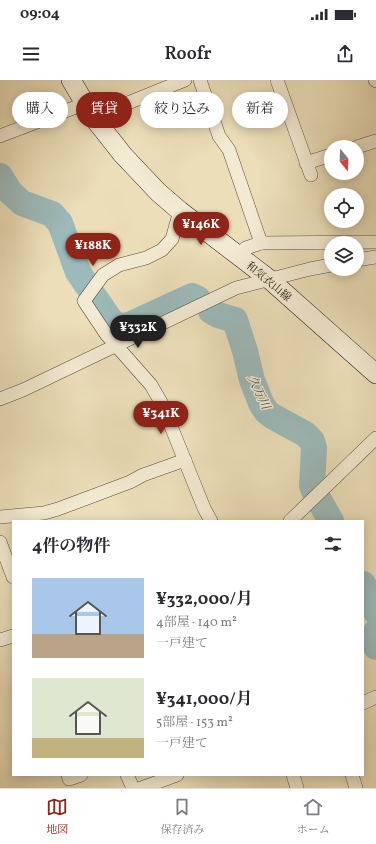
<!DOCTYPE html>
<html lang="ja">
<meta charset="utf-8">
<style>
:root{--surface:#fff;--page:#f2f2f3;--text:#2b2b33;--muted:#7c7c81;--line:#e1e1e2;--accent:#8f2418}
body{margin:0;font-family:Vollkorn,"Noto Serif JP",serif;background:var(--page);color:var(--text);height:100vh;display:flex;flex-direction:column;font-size:15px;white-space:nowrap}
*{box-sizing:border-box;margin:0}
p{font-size:13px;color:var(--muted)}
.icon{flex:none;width:22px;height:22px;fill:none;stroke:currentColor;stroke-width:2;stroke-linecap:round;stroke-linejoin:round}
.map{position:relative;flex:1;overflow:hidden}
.details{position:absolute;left:12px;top:440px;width:352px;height:256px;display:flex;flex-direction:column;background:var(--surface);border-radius:0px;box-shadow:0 2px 10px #0003}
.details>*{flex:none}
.guide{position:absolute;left:12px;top:12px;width:352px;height:36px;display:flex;gap:8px}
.needle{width:26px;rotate:161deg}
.tools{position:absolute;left:324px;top:60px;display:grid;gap:8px}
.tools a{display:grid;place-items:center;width:40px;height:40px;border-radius:50%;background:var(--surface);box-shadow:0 2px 10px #0003;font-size:20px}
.price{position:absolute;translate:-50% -34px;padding:0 9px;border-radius:14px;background:var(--accent);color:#fff;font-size:13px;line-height:26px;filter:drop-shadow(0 1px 2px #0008)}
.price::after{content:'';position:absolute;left:50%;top:24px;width:12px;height:9px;margin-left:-6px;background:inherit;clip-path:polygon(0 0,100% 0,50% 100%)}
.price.active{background:#222;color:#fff}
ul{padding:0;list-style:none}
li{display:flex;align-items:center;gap:12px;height:100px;padding:0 20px}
li span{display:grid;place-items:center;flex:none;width:112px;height:80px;border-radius:0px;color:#555}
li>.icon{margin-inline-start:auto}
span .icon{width:48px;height:48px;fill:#fffc;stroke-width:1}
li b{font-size:17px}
h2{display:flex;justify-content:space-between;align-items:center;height:48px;padding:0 20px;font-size:17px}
.pill{padding:0 14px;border-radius:18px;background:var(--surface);box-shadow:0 2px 10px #0003;font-size:14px;line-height:36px}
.pill.active{background:var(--accent);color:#fff}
.status{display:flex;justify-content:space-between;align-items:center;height:28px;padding:0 20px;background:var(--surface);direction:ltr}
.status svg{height:11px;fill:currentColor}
header{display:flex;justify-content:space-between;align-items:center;height:52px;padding:0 20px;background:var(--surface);font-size:18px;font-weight:600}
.tabs{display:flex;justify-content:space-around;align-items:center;height:56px;border-top:1px solid var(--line);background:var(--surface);font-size:11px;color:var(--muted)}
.tabs a{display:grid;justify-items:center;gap:2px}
.tabs .active{color:var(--accent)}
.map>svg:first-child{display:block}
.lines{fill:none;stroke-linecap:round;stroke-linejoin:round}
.river{stroke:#9cbaba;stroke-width:26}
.street-casing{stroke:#5a503c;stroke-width:14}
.secondary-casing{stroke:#2a2013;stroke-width:20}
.street{stroke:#f2ead2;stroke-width:13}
.secondary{stroke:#f2ead2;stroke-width:19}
.labels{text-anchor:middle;stroke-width:3;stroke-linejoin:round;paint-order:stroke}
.street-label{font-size:11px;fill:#2a2013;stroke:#f2ead2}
.water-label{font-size:12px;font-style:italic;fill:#4c4e45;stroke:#f2ead2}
</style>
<div class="status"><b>09:04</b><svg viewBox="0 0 49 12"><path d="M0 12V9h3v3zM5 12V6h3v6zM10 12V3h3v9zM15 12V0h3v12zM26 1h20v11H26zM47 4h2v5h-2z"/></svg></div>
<header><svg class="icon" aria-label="menu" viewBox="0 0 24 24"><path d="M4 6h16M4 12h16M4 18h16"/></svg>Roofr<svg class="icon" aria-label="share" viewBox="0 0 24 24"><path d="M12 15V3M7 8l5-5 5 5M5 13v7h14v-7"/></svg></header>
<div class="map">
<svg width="376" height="708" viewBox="0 0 376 708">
<rect width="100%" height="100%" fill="#ebdeb9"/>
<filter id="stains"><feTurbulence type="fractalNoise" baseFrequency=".005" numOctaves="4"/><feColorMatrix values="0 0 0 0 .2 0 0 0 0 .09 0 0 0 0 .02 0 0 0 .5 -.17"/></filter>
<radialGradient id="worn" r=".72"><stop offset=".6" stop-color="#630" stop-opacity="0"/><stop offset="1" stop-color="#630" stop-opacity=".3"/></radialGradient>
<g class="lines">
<!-- river -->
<g class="river">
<path d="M0 96 10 112 22 123 52 134 60 143 78 192 89 208"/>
<path d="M93 215 114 245 127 246 192 216 198 219"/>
<path d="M211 231 218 235 235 240 245 271 252 300 261 323 266 331 272 336 305 354 312 361 314 368 312 406 314 411"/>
<path d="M319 420 331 441"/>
<path d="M363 504 375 527 376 532"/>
<path d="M376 552 374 563 376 567"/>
</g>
<!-- street casing -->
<g class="street-casing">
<g id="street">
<path d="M200 0 219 56 229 70 261 163"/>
<path d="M277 0 311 95"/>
<path d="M375 0 376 1"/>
<path d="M93 37 185 0"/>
<path d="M0 56 84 24"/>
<path d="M357 67 376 61"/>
<path d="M306 83 331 75"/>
<path d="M180 131 172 159 162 170 146 178 119 185 103 195 84 221 106 254 151 305 162 324 204 428 211 441"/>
<path d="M238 175 246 168 261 163 376 162"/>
<path d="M357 180 376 177"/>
<path d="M0 319 23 310 236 208 310 189 331 185"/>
<path d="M0 437 44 433 58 429 130 402 143 395 185 380"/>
<path d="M290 441 376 358"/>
<path d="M0 462 13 497"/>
<path d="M0 560 13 556"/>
<path d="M363 623 376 617"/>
<path d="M68 695 69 699 81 695"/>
<path d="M127 695 133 708"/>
<path d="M293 695 297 708"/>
<path d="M352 695 356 708"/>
<path d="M141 708 177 695"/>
</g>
</g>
<!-- secondary casing -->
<g class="secondary-casing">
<path id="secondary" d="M71 0 93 37 123 75 158 112 180 131 269 199 376 294"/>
</g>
<!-- street -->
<use href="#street" class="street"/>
<!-- secondary -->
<use href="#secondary" class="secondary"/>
</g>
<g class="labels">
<!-- street labels -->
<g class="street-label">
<text transform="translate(269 201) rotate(40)" y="4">和気衣山線</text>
</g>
<!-- water labels -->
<g class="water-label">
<text transform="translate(259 312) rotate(65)" y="4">久万川</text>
</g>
</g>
<rect width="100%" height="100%" filter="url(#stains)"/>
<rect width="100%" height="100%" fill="url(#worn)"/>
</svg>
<div class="tools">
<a><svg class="needle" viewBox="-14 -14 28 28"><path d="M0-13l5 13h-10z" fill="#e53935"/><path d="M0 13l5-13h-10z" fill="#7c7c81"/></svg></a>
<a><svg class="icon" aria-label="locate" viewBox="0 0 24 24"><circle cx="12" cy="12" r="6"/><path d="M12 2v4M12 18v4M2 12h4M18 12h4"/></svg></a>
<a><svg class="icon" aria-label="layers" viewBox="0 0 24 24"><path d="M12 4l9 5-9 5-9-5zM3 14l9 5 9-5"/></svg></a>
</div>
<b class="price" style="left:201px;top:166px">¥146K</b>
<b class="price" style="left:93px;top:187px">¥188K</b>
<b class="price active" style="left:138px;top:269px">¥332K</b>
<b class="price" style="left:161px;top:355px">¥341K</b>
<div class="guide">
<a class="pill">購入</a>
<a class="pill active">賃貸</a>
<a class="pill">絞り込み</a>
<a class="pill">新着</a>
</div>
<section class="details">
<h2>4件の物件<svg class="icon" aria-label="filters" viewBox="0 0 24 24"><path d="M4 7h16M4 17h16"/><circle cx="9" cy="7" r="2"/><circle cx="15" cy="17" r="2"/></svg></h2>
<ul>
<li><span style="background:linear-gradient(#a9c7e8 70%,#b9a48a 0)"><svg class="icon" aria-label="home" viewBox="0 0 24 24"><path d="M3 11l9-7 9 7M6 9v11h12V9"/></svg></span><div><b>¥332,000/月</b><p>4部屋 · 140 m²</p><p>一戸建て</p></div></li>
<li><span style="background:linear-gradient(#dfe7d0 75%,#c2b280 0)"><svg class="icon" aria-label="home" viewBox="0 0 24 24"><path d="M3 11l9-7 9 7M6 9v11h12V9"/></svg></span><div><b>¥341,000/月</b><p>5部屋 · 153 m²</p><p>一戸建て</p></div></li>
</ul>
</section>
</div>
<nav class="tabs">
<a class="active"><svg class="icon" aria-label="map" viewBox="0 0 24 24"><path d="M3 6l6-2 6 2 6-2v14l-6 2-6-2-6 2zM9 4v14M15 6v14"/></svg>地図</a>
<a><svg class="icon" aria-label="saved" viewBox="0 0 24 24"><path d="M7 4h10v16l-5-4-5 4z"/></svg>保存済み</a>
<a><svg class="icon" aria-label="home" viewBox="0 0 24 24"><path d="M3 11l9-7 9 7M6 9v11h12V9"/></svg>ホーム</a>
</nav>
